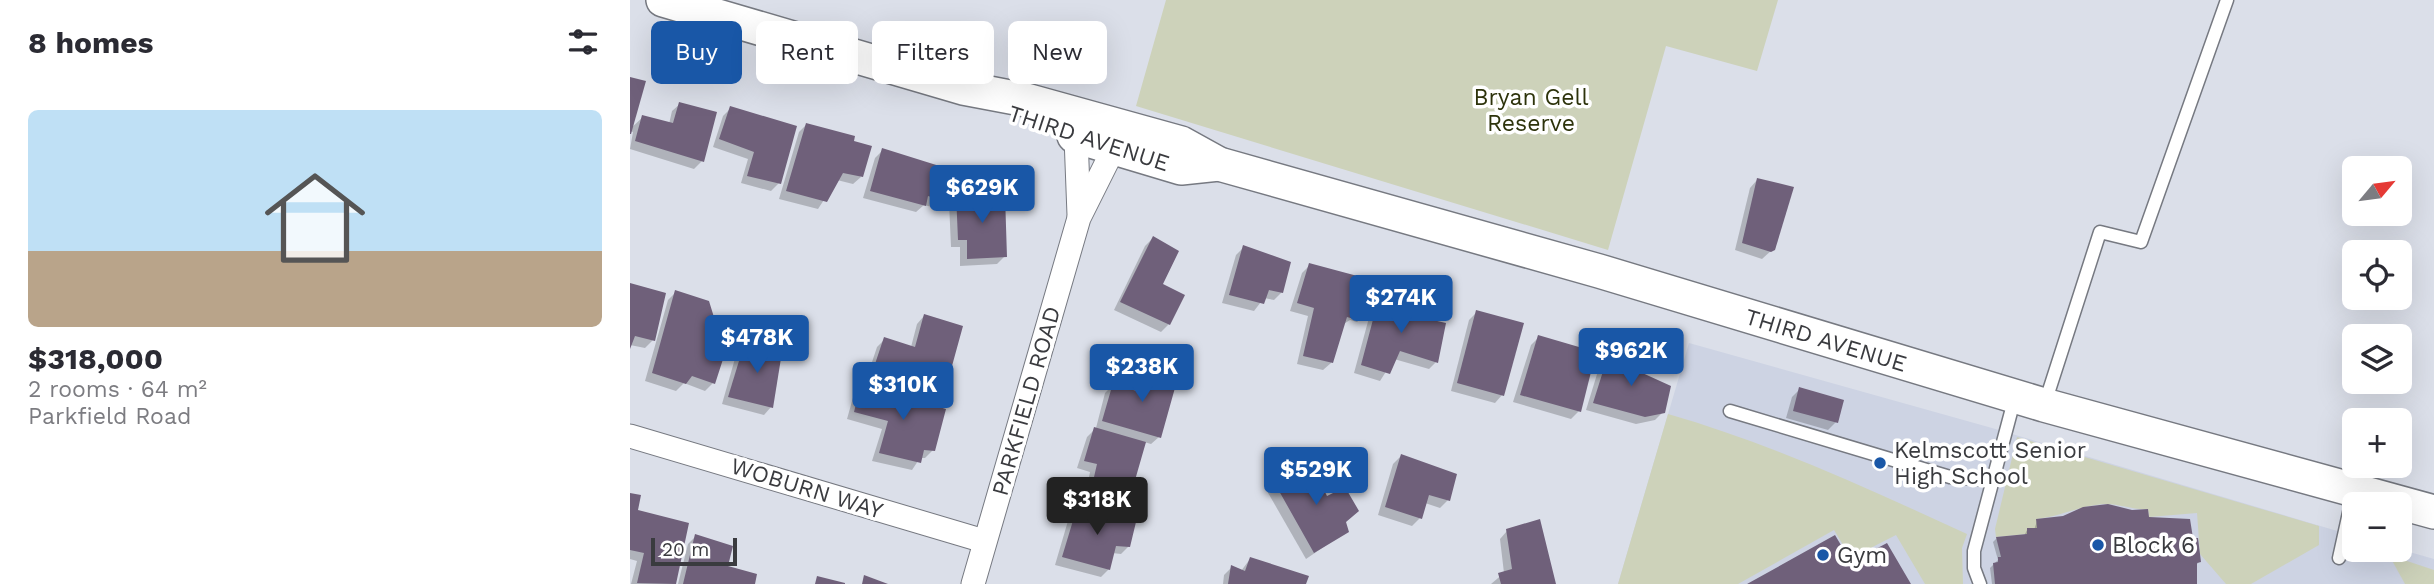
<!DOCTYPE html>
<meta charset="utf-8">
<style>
:root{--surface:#fff;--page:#f2f2f3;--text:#2b2b33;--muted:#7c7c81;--line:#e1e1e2;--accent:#1957a7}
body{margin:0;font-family:"Work Sans",sans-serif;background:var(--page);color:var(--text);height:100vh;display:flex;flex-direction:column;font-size:26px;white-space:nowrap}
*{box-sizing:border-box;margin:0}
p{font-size:23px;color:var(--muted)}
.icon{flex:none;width:38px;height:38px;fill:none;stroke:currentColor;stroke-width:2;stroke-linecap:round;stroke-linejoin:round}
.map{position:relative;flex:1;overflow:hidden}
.sheet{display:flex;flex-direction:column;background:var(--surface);width:630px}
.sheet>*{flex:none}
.guide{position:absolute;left:21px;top:21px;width:665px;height:63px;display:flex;gap:14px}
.needle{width:46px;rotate:61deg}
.controls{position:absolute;left:1712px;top:156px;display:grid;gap:14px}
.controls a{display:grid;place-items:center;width:70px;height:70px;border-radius:10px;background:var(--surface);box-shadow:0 7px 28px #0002;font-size:35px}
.scale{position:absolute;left:21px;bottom:18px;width:86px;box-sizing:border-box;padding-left:7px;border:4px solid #3a3b3f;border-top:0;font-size:19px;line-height:24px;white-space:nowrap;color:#3a3b3f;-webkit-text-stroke:5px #fff;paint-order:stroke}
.price{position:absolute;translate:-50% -60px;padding:0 16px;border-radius:7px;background:var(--accent);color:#fff;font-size:23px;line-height:46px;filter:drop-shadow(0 2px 4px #0008)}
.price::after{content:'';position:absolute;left:50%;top:42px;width:21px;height:16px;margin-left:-10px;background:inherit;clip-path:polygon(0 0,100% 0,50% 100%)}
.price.active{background:#222;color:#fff}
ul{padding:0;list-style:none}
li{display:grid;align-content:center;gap:14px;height:371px;padding:0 28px}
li+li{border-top:2px solid var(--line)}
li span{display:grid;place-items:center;height:217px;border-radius:10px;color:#555}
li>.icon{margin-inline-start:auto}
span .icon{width:126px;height:126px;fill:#fffc;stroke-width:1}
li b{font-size:30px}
h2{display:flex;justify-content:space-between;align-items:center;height:84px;padding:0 28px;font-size:30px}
.tag{padding:0 24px;border-radius:10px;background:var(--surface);box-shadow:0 7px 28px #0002;font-size:24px;line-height:63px}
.tag.active{background:var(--accent);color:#fff}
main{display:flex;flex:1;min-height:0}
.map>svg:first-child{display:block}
.built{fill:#cdd3e3}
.green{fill:#cdd2ba}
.shadow{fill:#0003}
.building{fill:#6f607a}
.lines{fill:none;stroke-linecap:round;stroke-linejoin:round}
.service-casing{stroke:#767981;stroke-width:15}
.minor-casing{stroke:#767981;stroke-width:25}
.secondary-casing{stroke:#767981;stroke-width:36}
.service{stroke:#fff;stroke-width:12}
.minor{stroke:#fff;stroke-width:23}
.secondary{stroke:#fff;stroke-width:33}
.poi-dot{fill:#1957a7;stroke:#fff;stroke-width:2.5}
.labels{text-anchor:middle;stroke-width:7;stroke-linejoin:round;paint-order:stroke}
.park-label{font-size:23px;fill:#2d330b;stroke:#fff}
.street-label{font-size:23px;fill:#3a3b3f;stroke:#fff}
.poi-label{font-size:23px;fill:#3a3b3f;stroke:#fff;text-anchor:start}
</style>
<main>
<section class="sheet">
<h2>8 homes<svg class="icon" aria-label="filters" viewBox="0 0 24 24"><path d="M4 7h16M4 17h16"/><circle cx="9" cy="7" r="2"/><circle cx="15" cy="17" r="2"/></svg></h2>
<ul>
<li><span style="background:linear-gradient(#bfe0f5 65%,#b9a48a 0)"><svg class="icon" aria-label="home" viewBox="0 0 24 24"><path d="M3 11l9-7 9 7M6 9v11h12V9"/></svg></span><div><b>$318,000</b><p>2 rooms · 64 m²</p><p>Parkfield Road</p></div></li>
</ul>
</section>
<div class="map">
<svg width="1804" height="584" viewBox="0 0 1804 584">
<rect width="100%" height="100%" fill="#dbdfe9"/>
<!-- built -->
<path class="built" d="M1059 343 1362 428 1724 536V550L1769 549 1804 559V584H988Z"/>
<!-- green -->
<g class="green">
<path d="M536 0H1148L1127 71 1036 46 978 250 506 106Z"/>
<path d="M1038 414C1142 444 1239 489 1337 534L1332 548 1333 584H1295L1266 535 1221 558 1204 530 1108 584H988Z"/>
<path d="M1387 437 1689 526V545L1621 584H1596L1570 554 1567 513 1519 517 1518 509C1502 510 1488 503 1473 504 1450 506 1431 516 1407 519V528H1397V534L1366 537 1365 529Z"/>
<path d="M1759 555 1804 570V584H1775Z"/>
</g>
<!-- shadow -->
<g class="shadow">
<path d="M0 78V129L13 117 39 124 42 111 50 104 72 161 64 169 0 149 3 132 0 131Z"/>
<path d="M101 108 149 183 141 191 111 183 118 159 83 147 93 116Z"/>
<path d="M177 124 231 177 223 184 207 180 188 209 149 199 169 132Z"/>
<path d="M253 150 317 170 309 200 302 207 294 205 286 212 233 198 245 158Z"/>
<path d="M1127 180 1143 249 1132 259 1105 250 1120 188Z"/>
<path d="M326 194 375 256 367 264 330 266V247H321L319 202Z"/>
<path d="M523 238 539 324 531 332 484 310 515 246Z"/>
<path d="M614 247 652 292 644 300 634 298 624 311 592 303 606 255Z"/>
<path d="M680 265 734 315 727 322 720 320 712 325 701 363 693 370 667 364 678 316 660 311 672 273Z"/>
<path d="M0 285 23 340 15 348 0 345Z"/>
<path d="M46 292 83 383 75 391 54 383 46 391 15 381 38 300Z"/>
<path d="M750 295 779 316 806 362 799 369 764 359 750 381 724 373 743 303Z"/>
<path d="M847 312 872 395 865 403 821 391 839 320Z"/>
<path d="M294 316 312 394 304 402 274 394 277 384 239 371 247 347 255 339 281 347 287 324Z"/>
<path d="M909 337 949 411 941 419 883 402 901 345Z"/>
<path d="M116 340 141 407 134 415 92 404 108 348Z"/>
<path d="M980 351 1006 372 1033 412 1025 420 1006 424 956 410 972 358Z"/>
<path d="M516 369 529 437 521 444 514 442 497 500 478 516 499 546 491 554 482 553 479 569 471 577 425 565 440 514 448 506 453 508 460 472 447 468 457 437 466 428 475 393 483 385 502 391 508 377Z"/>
<path d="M232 386 303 450 295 458H290L282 470 242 461 252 429 217 419 224 394Z"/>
<path d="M1170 389 1212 401 1206 422 1198 430 1156 418 1162 397Z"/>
<path d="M771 456 818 500 810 508 795 503 790 518 782 526 748 515 763 464Z"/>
<path d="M645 483 697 499 717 531 676 559 637 491Z"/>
<path d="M0 495 6 512 57 525 44 584H1L7 561 0 559Z"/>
<path d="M1517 518 1561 540 1569 562 1566 565 1565 584H1362L1360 568 1368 560 1363 542 1367 538 1394 536 1397 530H1404L1407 521Z"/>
<path d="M877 531 925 584H861L874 573 870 539Z"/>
<path d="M66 536 96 567 123 584H48L58 544Z"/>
<path d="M620 559 674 584H593L594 575 602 567 611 571Z"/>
</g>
<!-- building -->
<g class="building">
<path d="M0 77 16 81 1 134H0Z"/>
<path d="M49 102 87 112 74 162 5 141 12 115 43 123Z"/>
<path d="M100 106 167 126 151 184 117 176 124 152 89 139Z"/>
<path d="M176 123 225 136 224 141 242 146 233 177 213 173 197 202 156 191Z"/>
<path d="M252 148 319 169 311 200 298 196 296 206 240 191Z"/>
<path d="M1127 178 1164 187 1145 250 1141 252 1112 243Z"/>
<path d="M326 193 375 195 377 257 337 259V240H328Z"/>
<path d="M523 236 549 251 533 284 555 295 540 325 490 302Z"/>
<path d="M613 245 661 262 653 293 639 290 634 304 599 295Z"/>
<path d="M679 263 746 281 736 316 725 312 724 319 717 317 703 363 673 356 684 308 667 303Z"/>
<path d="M0 283 36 293 25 341 5 336 0 349Z"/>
<path d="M45 290 79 301 95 353 85 384 62 376 56 384 22 373Z"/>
<path d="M750 293 782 301 781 315 816 323 808 363 770 351 760 374 731 365Z"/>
<path d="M846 310 894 323 874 396 827 383Z"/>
<path d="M294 314 333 326 314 395 281 386 284 376 245 364 254 337 285 347Z"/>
<path d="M908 335 966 352 951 412 890 395Z"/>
<path d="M116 338 152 352 143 408 98 397Z"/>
<path d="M980 349 1010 360 1008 371 1041 386 1035 413 1015 417 963 403Z"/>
<path d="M516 367 548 377 531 438 472 421 483 383 506 391Z"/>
<path d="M231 384 316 409 305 451 294 450 291 463 249 453 258 421 224 412Z"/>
<path d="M1169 387 1214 400 1208 423 1163 411Z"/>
<path d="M464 427 516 442 499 501 491 499 488 508 459 499 467 464 454 461Z"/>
<path d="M771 454 827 474 820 501 799 495 792 519 755 507Z"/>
<path d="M680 462 697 496 715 487 729 511 716 522 719 532 684 553 644 482Z"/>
<path d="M0 493 11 495 8 510 59 523 46 584 7 583 14 553 0 550Z"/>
<path d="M448 504 506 522 500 547 486 546 480 570 432 557Z"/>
<path d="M1478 504 1502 510 1518 509 1519 517 1560 519 1563 538H1568L1571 562 1567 563V584H1365L1363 563 1368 562V557H1371L1366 537 1397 534V528H1407L1406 519 1433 516 1453 507Z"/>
<path d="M910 519 926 584H871L868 573 882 569 876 529Z"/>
<path d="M65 534 103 546 98 566 127 574 125 584H53Z"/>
<path d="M1205 535 1221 562 1257 543 1281 584H1117Z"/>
<path d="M620 557 679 576 676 584H598L601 565 615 571Z"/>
<path d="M234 575 258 584H232Z"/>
<path d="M187 576 215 583V584H185Z"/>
</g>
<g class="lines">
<!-- service casing -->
<g class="service-casing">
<g id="service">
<path d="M1415 403 1470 232 1511 242 1597 0"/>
<path d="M1100 411 1320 477 1361 480"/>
<path d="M1709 558 1724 490"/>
<path d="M1350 584 1344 568V551L1385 397"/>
</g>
</g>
<!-- minor casing -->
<g class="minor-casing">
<g id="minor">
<path d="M449 215 446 137 450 124"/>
<path d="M0 436 354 541"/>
<path d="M343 584 449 218 484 148 487 135"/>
</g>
</g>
<!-- secondary casing -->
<g class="secondary-casing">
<g id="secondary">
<path d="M33 0 333 88 396 100 551 143 589 164 969 271 1414 405 1804 512"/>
<path d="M444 136 551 168 589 164"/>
</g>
</g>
<!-- service -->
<use href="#service" class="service"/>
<!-- minor -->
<use href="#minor" class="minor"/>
<!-- secondary -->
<use href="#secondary" class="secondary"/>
</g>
<!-- markers -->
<g class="poi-dot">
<circle cx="1250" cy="463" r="7"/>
<circle cx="1468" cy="545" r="7"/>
<circle cx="1193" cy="555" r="7"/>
</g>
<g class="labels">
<!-- park labels -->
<g class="park-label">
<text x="901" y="105">Bryan Gell<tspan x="901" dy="26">Reserve</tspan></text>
</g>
<!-- street labels -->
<g class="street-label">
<text transform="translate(459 138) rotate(18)" y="8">THIRD AVENUE</text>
<text transform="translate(1196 340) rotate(17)" y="8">THIRD AVENUE</text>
<text transform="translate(396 401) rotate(-74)" y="8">PARKFIELD ROAD</text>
<text transform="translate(177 488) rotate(17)" y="8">WOBURN WAY</text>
</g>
<!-- poi labels -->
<g class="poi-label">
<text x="1264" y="458">Kelmscott Senior<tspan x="1264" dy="26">High School</tspan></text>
<text x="1482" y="553">Block 6</text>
<text x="1207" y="563">Gym</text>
</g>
</g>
</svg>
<div class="controls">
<a><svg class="needle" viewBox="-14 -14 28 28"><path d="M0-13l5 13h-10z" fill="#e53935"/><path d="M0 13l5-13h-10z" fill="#7c7c81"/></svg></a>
<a><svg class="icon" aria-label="locate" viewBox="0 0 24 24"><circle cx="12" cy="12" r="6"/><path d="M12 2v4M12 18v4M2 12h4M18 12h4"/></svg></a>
<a><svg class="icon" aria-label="layers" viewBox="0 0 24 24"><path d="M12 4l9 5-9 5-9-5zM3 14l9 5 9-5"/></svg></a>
<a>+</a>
<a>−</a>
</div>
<div class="scale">20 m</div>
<b class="price" style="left:352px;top:225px">$629K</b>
<b class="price" style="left:771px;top:335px">$274K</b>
<b class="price" style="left:127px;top:375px">$478K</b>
<b class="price" style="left:1001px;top:388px">$962K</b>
<b class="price" style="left:512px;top:404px">$238K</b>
<b class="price" style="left:273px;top:422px">$310K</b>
<b class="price" style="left:686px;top:507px">$529K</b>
<b class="price active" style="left:467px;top:537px">$318K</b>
<div class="guide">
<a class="tag active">Buy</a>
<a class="tag">Rent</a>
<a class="tag">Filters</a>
<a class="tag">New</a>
</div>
</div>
</main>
